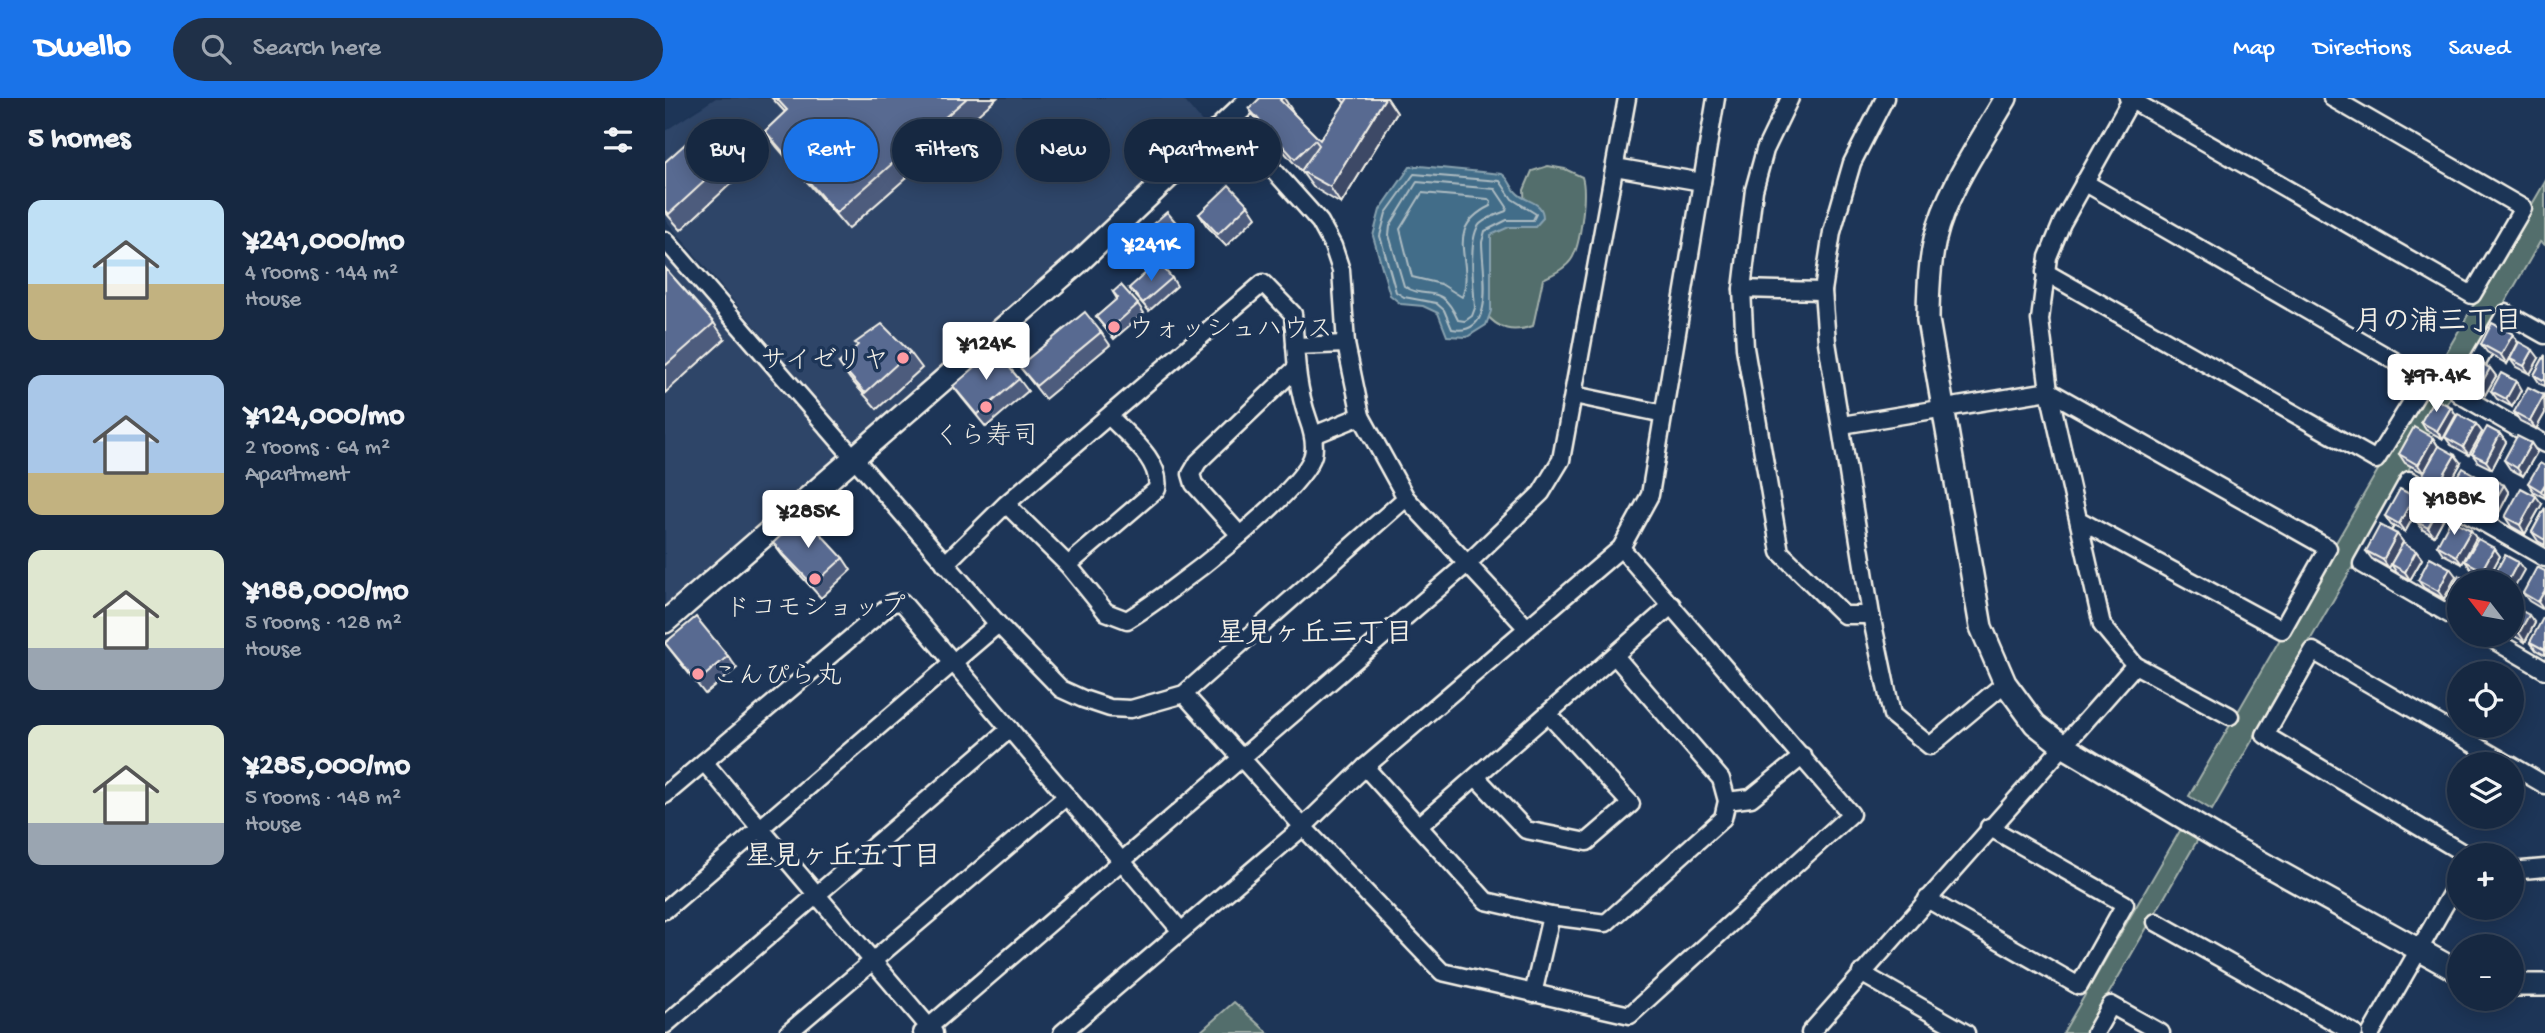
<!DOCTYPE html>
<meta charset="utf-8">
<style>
:root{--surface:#162841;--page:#1f3048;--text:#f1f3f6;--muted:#9ea6b1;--line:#35445a;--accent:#1a73e8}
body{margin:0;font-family:"Gochi Hand","Klee One",sans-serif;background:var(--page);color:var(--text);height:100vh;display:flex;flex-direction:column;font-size:26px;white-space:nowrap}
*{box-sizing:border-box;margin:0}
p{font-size:23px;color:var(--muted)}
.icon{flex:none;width:38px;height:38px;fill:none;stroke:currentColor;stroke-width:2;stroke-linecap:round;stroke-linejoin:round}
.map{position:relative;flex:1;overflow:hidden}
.side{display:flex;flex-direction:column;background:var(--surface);width:665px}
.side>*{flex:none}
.guide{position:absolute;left:21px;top:21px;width:665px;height:63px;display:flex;gap:14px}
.needle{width:46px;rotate:301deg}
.fabs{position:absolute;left:1782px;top:472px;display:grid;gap:14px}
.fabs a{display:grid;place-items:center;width:77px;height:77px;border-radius:50%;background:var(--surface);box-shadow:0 4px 18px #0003,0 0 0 2px var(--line);font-size:35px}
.price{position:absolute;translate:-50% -60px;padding:0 16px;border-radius:7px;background:#fff;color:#222;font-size:23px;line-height:46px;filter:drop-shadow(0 2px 4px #0008)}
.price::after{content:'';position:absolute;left:50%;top:42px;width:21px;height:16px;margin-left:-10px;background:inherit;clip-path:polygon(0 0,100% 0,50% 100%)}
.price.active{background:var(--accent);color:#fff}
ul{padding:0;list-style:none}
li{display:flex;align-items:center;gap:21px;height:175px;padding:0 28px}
li span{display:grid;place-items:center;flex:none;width:196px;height:140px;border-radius:14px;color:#555}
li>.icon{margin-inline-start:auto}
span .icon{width:84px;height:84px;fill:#fffc;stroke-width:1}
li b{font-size:30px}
h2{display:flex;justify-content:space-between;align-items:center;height:84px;padding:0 28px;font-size:30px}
.tag{padding:0 24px;border-radius:32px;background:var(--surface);box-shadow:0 4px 18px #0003,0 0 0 2px var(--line);font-size:24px;line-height:63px}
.tag.active{background:var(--accent);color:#fff}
header{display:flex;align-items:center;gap:42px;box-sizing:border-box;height:98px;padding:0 35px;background:var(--accent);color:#fff}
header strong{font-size:33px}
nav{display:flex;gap:38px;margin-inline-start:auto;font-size:24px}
.search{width:490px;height:63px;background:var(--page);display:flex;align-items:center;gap:18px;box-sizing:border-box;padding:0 24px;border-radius:38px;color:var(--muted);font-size:26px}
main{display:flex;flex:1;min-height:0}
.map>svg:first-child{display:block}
.built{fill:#2f4568}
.green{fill:#526e6c;stroke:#a3b0aa;stroke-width:2}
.water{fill:#426d89;stroke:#89a2af;stroke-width:2}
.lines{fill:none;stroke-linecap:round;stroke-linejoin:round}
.shore{stroke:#adbcc2;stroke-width:2}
.street-casing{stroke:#f4f1e8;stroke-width:21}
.secondary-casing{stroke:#f4f1e8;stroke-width:26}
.street{stroke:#1d3557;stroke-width:16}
.secondary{stroke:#1d3557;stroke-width:21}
.wall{fill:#4d5b7d;stroke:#f4f1e8;stroke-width:2}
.shaded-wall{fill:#3e4a66;stroke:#f4f1e8;stroke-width:2}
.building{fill:#596a91;stroke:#f4f1e8;stroke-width:2}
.poi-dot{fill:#ff9aa2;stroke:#1d3557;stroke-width:2.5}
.labels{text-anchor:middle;stroke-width:7;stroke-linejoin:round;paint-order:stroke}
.poi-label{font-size:26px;fill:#f4f1e8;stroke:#1d3557;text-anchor:start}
.neighbourhood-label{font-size:28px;font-weight:bold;fill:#f4f1e8;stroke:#1d3557}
</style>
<header>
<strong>Dwello</strong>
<div class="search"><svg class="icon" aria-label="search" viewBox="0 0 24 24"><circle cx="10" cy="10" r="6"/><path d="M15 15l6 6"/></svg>Search here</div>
<nav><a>Map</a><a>Directions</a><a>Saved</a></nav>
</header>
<main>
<section class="side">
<h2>5 homes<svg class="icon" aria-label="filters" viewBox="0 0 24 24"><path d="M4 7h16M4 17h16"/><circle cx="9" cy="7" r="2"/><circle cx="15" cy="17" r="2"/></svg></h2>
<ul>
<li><span style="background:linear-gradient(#bfe0f5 60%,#c2b280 0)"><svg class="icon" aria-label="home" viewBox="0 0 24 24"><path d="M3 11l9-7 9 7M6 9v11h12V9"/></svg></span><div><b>¥241,000/mo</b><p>4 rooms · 144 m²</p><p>House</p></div></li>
<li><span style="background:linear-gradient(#a9c7e8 70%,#c2b280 0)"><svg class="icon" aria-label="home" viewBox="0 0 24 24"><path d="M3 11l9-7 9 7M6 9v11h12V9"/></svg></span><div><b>¥124,000/mo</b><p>2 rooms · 64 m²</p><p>Apartment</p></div></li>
<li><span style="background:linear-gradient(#dfe7d0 70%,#9aa5b1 0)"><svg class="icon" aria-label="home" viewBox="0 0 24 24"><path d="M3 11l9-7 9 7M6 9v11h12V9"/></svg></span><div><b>¥188,000/mo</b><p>5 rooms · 128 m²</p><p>House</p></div></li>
<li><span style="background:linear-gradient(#dfe7d0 70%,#9aa5b1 0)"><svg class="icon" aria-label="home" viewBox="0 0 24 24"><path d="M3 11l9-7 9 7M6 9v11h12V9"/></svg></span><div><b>¥285,000/mo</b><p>5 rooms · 148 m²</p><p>House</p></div></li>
</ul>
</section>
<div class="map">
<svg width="1880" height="935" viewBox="0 0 1880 935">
<rect width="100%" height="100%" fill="#1d3557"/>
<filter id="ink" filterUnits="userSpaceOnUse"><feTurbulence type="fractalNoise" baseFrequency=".0143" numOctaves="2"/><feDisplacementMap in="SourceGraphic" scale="14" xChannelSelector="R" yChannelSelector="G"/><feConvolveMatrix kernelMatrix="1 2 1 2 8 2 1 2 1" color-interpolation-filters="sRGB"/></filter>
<g filter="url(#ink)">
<!-- built -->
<g class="built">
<path d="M51 0H517L544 32 190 348 0 121V33Z"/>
<path d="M0 158 176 357 0 516Z"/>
</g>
<!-- green -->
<g class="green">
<path d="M883 68 900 71 917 79C922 94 916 148 906 162 900 171 887 177 878 181L868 228C847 235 834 232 820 215L816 159 827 130 860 117 859 92 867 73Z"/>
<path d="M1880 84V147L1875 144 1547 712 1524 698Z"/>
<path d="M1516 731 1533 741 1421 935H1398Z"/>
<path d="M569 904 603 935H534Z"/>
</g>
<!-- water -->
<path class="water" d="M755 68 837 76C845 81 845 88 851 94 860 105 878 102 878 120L870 129H844L826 137V213L821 227 802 239 782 238 773 215 758 208 736 206 725 197 708 138 715 112 745 69Z"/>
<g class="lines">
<!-- shore -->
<g class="shore">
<path d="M749 76 835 83 847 101 871 116 868 122H842L820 133 817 144C817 172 833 239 787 231L779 212 771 205 739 199 731 194 715 138 721 115Z"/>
<path d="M752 84 830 91 842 109 841 113C833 116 821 120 815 126 802 139 809 192 810 210L807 218 800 223 793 222C775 182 763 204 739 188L724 137 725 128Z"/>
<path d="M757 95 823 101 826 104 825 108C776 132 811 164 797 199L776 186 747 179 735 131Z"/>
</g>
<!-- street casing -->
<g class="street-casing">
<g id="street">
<path d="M1125 0 1100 52 1089 92 1077 191 1080 250 1115 454 1179 517H1206"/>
<path d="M1220 0 1187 65 1167 134 1158 193 1162 244 1206 517 1227 617 1265 648 1340 585"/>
<path d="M1463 0 1807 197 1858 110 1667 0"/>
<path d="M1467 0 1397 125 1383 159 1375 222 1384 293 1437 527 1470 567 1565 618"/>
<path d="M564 22 655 124 668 148 676 172 681 246 696 318 741 400 862 530"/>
<path d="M950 69 1037 84"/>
<path d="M0 142 333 526 396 591 418 601 445 610 466 611 519 596 741 400"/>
<path d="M1380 174 1711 362 1761 281 1419 84"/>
<path d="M1077 191 1158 193"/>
<path d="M1880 237 1841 215 1794 296 1880 346"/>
<path d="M630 248 681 246"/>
<path d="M909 297 999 316"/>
<path d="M1177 327 1384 293 1663 450 1617 532 1414 422"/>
<path d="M649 337 696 318"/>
<path d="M575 437 529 386 526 376 533 364 629 272"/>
<path d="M280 466 341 406 598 185 628 216C631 254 630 284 643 321 647 332 651 345 648 357 638 395 499 500 462 522L441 514 403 467 341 406"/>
<path d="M403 467 492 391C497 363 463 338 445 319"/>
<path d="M1794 522 1697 466 1744 382 1880 460"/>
<path d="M1820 537 1880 572"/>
<path d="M519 596 638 729 777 874 965 917 1186 716 956 450"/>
<path d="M39 664 269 935"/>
<path d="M1846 667 1880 687"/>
<path d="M700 669 821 803 886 818 941 825 1058 720 1062 703 1056 681 950 558"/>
<path d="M811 679 861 732 922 744 966 706 883 616"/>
<path d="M0 697 227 505 237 504 516 833"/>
<path d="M1062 703 1086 700 1138 658"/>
<path d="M754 728 1007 507"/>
<path d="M1803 758 1600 637 1648 553 1845 667"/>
<path d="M1846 773 1880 770"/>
<path d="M1262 801 1414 888 1460 806 1324 729"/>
<path d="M0 812 333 526"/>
<path d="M1491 824 1689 935"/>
<path d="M1196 875 1301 935"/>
<path d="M868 896 886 818"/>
<path d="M0 927 345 631"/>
<path d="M123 935 402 698"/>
<path d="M257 935 803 465 876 395 896 362 962 0"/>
<path d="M397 935 638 729 700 669 956 450 985 397 1051 0"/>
<path d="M1145 935 1470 567"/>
<path d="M1430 935 1446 907 1496 935"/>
<path d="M1706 935 1794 782"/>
</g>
</g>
<!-- secondary casing -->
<g class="secondary-casing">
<g id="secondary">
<path d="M1341 0C1316 44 1282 91 1270 141 1264 168 1263 195 1263 222L1316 529 1340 585 1370 626 1398 648 1556 742 1794 874"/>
<path d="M0 524 414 164 587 0"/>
<path d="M1846 887H1880"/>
</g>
</g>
<!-- street -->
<use href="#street" class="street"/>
<!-- secondary -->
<use href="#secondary" class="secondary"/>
</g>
<!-- wall -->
<g class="wall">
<path d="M107 0H332L183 131 112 49 100 33 120 14Z"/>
<path d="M675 0H722L732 15 676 106 648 89 636 73 595 27 584 11 629 15V16L655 42 680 5Z"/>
<path d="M92 35 103 51 16 132 0 114V64L52 45Z"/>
<path d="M583 107 591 119 561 148 542 128 534 116Z"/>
<path d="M514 128 519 137 479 171 461 149Z"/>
<path d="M0 170 49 225 60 241 0 295Z"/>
<path d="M507 180 512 188 484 213 464 190Z"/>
<path d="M448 194 473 206 479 215 449 241 431 219 452 201Z"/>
<path d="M436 234 445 247 380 301 354 268Z"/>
<path d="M1848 236 1853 245 1842 266 1822 254 1816 246Z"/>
<path d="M245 254 257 270 212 311 185 281 174 265Z"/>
<path d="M1880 257V288L1875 286 1869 277Z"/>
<path d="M1874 260 1865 276 1851 269 1845 261Z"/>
<path d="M1825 270 1831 278 1820 297 1806 289 1800 280Z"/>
<path d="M354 281 363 293 321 329 297 300 288 288Z"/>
<path d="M1856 292 1847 309 1832 301 1826 293Z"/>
<path d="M1879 297 1880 315 1871 331 1855 323 1849 314Z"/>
<path d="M1786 309 1791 317 1778 341 1761 332 1756 324Z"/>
<path d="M1811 326 1817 334 1804 357 1786 347 1780 339Z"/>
<path d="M1835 336 1841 344 1827 371 1813 364 1807 356Z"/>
<path d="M1768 340 1773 348 1759 375 1740 365 1734 356Z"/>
<path d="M1866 345 1872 354 1858 378 1845 371 1839 362Z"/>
<path d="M1796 365 1780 394 1764 384 1758 376Z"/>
<path d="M1880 368V400L1869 394 1863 385Z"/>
<path d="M1813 379 1819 387 1806 408 1791 399 1785 391Z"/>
<path d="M1839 387 1844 395 1832 418 1819 410 1813 402Z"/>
<path d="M1877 406 1860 436 1846 428 1840 419Z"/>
<path d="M1755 407 1740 434 1726 427 1720 418Z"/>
<path d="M1775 408 1781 416 1769 438 1758 432 1752 424Z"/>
<path d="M1880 410V447L1873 443 1867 434Z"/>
<path d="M1732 436 1738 444 1724 470 1707 461 1701 453Z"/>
<path d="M1811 440 1797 466 1778 456 1772 447Z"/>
<path d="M108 445 178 460 186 472 156 500 117 457Z"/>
<path d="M1829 450 1835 458 1823 480 1806 471 1800 463Z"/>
<path d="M1751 453 1757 461 1745 482 1732 475 1726 466Z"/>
<path d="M1880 473V511L1879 512 1864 503 1858 495Z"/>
<path d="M1791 478 1779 501 1759 490 1753 482Z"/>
<path d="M1794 485V510L1788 507 1783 498Z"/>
<path d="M1846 510 1870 525 1860 544 1846 536Z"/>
<path d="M1880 521V557L1871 552 1865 544Z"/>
<path d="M0 545 63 558 72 570 40 596Z"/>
</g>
<!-- shaded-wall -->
<g class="shaded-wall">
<path d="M617 0H619L629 15 626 18 615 2Z"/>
<path d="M720 0H722L732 15 676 106 665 89Z"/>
<path d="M1848 236 1853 245 1842 266 1836 257Z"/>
<path d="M1868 252 1874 260 1865 276 1859 268Z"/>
<path d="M1825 270 1831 278 1820 297 1815 288Z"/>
<path d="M1851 283 1856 292 1847 309 1841 301Z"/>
<path d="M1879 297 1880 315 1871 331 1865 323Z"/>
<path d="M1786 309 1791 317 1778 341 1772 333Z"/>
<path d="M1811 326 1817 334 1804 357 1798 349Z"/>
<path d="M1835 336 1841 344 1827 371 1821 363Z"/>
<path d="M1768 340 1773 348 1759 375 1753 367Z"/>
<path d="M1866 345 1872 354 1858 378 1852 370Z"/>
<path d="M1790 357 1796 365 1780 394 1774 385Z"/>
<path d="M1813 379 1819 387 1806 408 1800 400Z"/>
<path d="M1880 386V398L1876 393Z"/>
<path d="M1839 387 1844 395 1832 418 1826 409Z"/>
<path d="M1749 398 1755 407 1740 434 1734 426Z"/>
<path d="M1871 398 1877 406 1860 436 1855 427Z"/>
<path d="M1775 408 1781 416 1769 438 1763 430Z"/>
<path d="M1806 432 1811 440 1797 466 1791 458Z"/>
<path d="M1732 436 1738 444 1724 470 1718 462Z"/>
<path d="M1829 450 1835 458 1823 480 1817 472Z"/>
<path d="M1751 453 1757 461 1745 482 1740 474Z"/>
<path d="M1853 464 1859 472 1846 495V485H1842Z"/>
<path d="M1785 470 1791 478 1779 501 1773 493Z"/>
<path d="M1880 492V511L1879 512 1873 504Z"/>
<path d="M1864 517 1870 525 1860 544 1854 535Z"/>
</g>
<!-- building -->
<g class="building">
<path d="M111 0H302L171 115 100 33 122 12Z"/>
<path d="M595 0H617L615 2 655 42 683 0H720L665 89 636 73 654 47 650 42 630 61 584 11Z"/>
<path d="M79 21 92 35 4 116 0 111V64L38 30 52 45Z"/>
<path d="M564 87 583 107 553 136 534 116Z"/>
<path d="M502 114 514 128 473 163 461 149Z"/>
<path d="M493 164 507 180 478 205 464 190Z"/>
<path d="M0 170 49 225 0 268Z"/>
<path d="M456 187 473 206 443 233 431 219 453 200 448 194Z"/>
<path d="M420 214 436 234 371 288 354 268Z"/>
<path d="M1827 225 1848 236 1836 257 1816 246Z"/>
<path d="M217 226 245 254 200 295 174 265 193 247 190 245Z"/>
<path d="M1854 244 1868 252 1859 268 1845 261Z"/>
<path d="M330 252 354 281 312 317 288 288Z"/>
<path d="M1880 257V283L1869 277Z"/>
<path d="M1810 262 1825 270 1815 288 1800 280Z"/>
<path d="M1836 275 1851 283 1841 301 1826 293Z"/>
<path d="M1863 289 1879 297 1865 323 1849 314Z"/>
<path d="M1769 300 1786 309 1772 333 1756 324Z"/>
<path d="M1793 316 1811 326 1798 349 1780 339Z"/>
<path d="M1749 329 1768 340 1753 367 1734 356Z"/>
<path d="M1822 329 1835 336 1821 363 1807 356Z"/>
<path d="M1852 338 1866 345 1852 370 1839 362Z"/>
<path d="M1774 348 1790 357 1774 385 1758 376Z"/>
<path d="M1875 365 1880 368V386L1876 393 1863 385Z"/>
<path d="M1798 370 1813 379 1800 400 1785 391Z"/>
<path d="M1825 380 1839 387 1826 409 1813 402Z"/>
<path d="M1856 390 1871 398 1855 427 1840 419Z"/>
<path d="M1735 391 1749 398 1734 426 1720 418Z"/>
<path d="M1764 402 1775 408 1763 430 1752 424Z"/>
<path d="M1880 410V442L1867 434Z"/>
<path d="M138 417 178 460 148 487 108 445Z"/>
<path d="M1786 421 1806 432 1791 458 1772 447Z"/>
<path d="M1715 427 1732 436 1718 462 1701 453Z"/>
<path d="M1813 441 1829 450 1817 472 1800 463Z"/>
<path d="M1738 445 1751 453 1740 474 1726 466Z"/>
<path d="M1840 457 1853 464 1842 485H1834L1827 481Z"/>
<path d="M1765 459 1785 470 1773 493 1753 482Z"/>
<path d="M1872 469 1880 473V492L1873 504 1858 495Z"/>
<path d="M1794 477 1808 485H1794V504L1783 498Z"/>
<path d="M1848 508 1864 517 1854 535 1846 531V510Z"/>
<path d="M31 519 63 558 32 584 0 545Z"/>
<path d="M1878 520 1880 521V552L1865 544Z"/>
</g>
</g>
<!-- markers -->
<g class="poi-dot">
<circle cx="449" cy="229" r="7"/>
<circle cx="238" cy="260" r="7"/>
<circle cx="321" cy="309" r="7"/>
<circle cx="150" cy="481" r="7"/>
<circle cx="33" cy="576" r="7"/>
</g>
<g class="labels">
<!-- poi labels -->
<g class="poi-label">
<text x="463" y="238">ウォッシュハウス</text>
<text x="224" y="269" text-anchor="end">サイゼリヤ</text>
<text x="321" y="345" text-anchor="middle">くら寿司</text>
<text x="150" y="517" text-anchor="middle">ドコモショップ</text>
<text x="47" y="585">こんぴら丸</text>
</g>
<!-- neighbourhood labels -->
<g class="neighbourhood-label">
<text x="1773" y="231">月の浦三丁目</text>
<text x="650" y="543">星見ヶ丘三丁目</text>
<text x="178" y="766">星見ヶ丘五丁目</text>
</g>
</g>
</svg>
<div class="fabs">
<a><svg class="needle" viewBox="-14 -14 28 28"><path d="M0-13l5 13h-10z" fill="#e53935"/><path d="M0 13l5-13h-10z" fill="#9ea6b1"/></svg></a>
<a><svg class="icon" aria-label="locate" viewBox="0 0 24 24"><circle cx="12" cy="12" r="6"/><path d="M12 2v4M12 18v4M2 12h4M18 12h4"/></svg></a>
<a><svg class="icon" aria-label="layers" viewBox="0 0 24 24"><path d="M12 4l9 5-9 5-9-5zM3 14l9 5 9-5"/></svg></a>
<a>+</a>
<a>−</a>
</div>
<b class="price active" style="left:486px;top:185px">¥241K</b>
<b class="price" style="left:321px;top:284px">¥124K</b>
<b class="price" style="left:1771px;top:316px">¥97.4K</b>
<b class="price" style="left:1789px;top:439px">¥188K</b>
<b class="price" style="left:143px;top:452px">¥285K</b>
<div class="guide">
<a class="tag">Buy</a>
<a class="tag active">Rent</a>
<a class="tag">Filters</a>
<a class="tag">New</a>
<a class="tag">Apartment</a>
</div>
</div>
</main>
